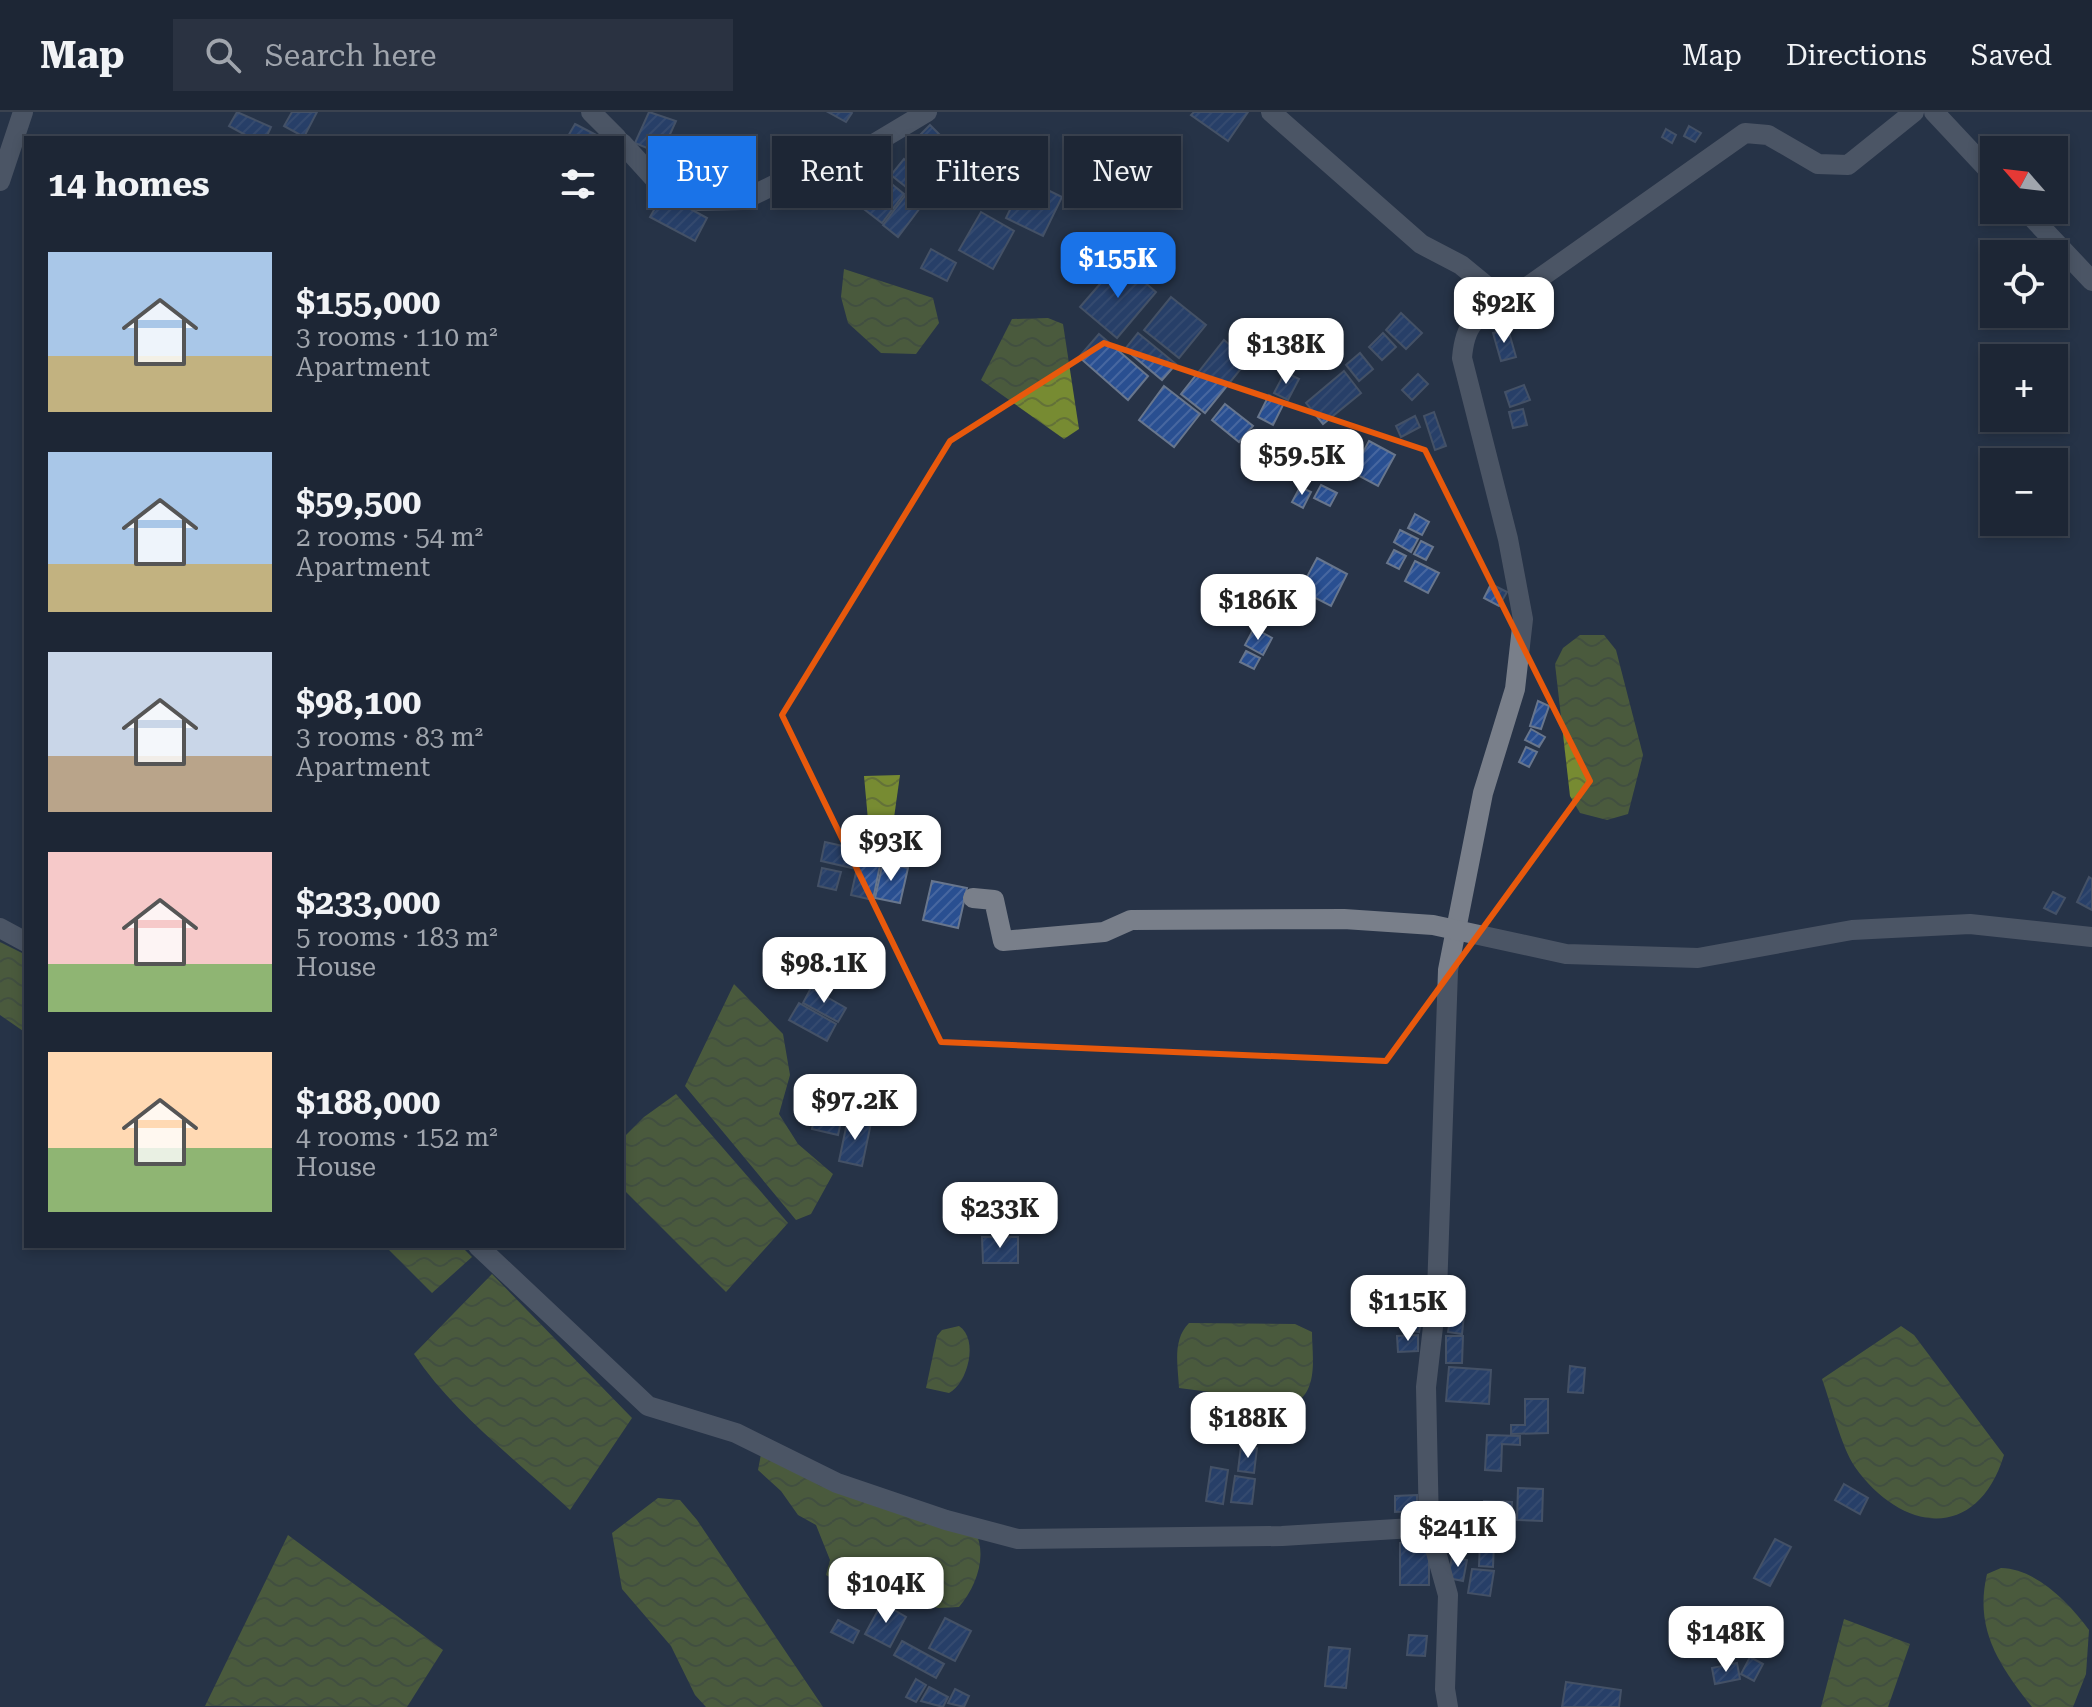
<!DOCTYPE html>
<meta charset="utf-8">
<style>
:root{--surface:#1d2635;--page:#2a3241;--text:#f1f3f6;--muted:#a0a5ad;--line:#3b4350;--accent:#1a73e8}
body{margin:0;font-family:"Roboto Serif",serif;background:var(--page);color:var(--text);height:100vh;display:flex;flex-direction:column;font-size:30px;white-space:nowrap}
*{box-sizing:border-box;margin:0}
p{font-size:26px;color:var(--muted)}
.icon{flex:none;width:44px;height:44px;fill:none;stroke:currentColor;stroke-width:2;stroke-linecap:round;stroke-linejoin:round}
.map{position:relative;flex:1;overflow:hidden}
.side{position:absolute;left:24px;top:24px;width:600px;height:1112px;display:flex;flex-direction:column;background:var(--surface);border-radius:0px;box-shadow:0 4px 12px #0003,0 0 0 2px var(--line)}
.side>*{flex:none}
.hud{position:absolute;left:648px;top:24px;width:760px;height:72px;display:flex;gap:16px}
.needle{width:52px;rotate:298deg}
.buttons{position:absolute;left:1980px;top:24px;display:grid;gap:16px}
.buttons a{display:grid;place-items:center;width:88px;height:88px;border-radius:0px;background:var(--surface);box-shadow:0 4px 12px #0003,0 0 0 2px var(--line);font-size:40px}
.price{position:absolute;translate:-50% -68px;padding:0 18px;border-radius:16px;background:#fff;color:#222;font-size:26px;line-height:52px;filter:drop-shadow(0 2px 4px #0008)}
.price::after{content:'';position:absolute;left:50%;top:48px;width:24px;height:18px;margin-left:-12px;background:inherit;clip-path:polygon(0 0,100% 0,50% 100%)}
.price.current{background:var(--accent);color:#fff}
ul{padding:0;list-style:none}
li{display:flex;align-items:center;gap:24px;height:200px;padding:0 24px}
li span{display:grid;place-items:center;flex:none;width:224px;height:160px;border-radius:0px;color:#555}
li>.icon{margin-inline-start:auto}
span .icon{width:96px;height:96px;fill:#fffc;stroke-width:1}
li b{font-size:34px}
h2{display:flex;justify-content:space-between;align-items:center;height:96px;padding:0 24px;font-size:34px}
.chip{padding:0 28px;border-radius:0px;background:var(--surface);box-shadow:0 4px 12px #0003,0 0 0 2px var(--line);font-size:28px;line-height:72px}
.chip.current{background:var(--accent);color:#fff}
header{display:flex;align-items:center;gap:48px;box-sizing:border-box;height:112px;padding:0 40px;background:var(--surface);border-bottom:2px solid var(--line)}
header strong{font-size:38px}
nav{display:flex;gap:44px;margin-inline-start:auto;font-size:28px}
.search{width:560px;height:72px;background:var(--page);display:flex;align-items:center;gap:20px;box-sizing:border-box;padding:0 28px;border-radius:0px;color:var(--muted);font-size:30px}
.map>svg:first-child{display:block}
.water{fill:url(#water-waves)}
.building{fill:url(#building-hatch);stroke:#68768d;stroke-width:2}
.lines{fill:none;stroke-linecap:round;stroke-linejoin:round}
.minor{stroke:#797f8a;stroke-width:20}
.marked{fill:none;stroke:#e8590c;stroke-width:6;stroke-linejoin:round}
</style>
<header>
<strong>Map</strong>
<div class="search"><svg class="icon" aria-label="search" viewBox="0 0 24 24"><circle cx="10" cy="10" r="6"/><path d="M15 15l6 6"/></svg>Search here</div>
<nav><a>Map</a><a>Directions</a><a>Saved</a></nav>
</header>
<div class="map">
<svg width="2092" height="1595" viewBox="0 0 2092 1595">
<defs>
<pattern id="water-waves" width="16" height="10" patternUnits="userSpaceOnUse" patternTransform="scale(2)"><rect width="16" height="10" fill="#778b32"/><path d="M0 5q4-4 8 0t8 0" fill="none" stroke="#637138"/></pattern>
<pattern id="building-hatch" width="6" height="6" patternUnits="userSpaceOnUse" patternTransform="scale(2)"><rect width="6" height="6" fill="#294f91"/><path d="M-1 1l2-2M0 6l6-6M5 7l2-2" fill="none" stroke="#4767a0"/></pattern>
</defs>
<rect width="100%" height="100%" fill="#273347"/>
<!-- water -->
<g class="water">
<path d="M844 157 933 186 939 211 916 242 881 241 848 211 841 185Z"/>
<path d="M1048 206 1063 212 1079 317 1064 327 981 268 1012 207Z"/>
<path d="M1580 523H1604L1616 538 1643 643 1628 702 1607 708 1580 701 1570 684 1555 552 1563 536Z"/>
<path d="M900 663 892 720 869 719 864 664Z"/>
<path d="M0 830 26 843V921L0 903Z"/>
<path d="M734 872 783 922 790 963 779 1002 798 1032 833 1062 811 1102 796 1108 685 974Z"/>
<path d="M676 982 788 1111 726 1180 622 1076V1027L644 1005Z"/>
<path d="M385 1134H461L472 1145 432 1181Z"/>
<path d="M492 1162 632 1306 570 1398C518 1349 454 1302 414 1242Z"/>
<path d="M1189 1211 1295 1212 1312 1220C1312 1243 1319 1278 1295 1291L1179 1276C1178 1254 1172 1228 1189 1211Z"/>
<path d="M959 1214C979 1227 968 1271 949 1281L926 1276 937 1224 942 1218Z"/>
<path d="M1901 1214 1914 1223 2004 1343C1977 1431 1901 1420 1855 1355 1841 1334 1831 1292 1822 1267Z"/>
<path d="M762 1337 975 1419C988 1444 976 1475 959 1495L938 1496 900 1486 864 1485 826 1463 830 1448 816 1413 798 1403 781 1379 758 1358Z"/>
<path d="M658 1386 680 1388 697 1408 823 1595H706L695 1583 671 1534 622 1477 612 1421Z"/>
<path d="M288 1423 443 1538 407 1595 205 1594Z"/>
<path d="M2001 1456C2037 1457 2069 1491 2089 1518L2086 1562 2073 1595H2032C1999 1553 1974 1517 1987 1462Z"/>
<path d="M1844 1507 1910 1532 1888 1595H1821Z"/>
</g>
<!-- building -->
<g class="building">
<path d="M237 0 271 15 266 26H251L229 14Z"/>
<path d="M292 0H317L304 25 284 14Z"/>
<path d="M649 0 676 9 661 42 635 31Z"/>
<path d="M828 0H851L852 1 846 10Z"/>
<path d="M1194 0H1248L1228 29 1191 3Z"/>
<path d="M575 12 602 26H567Z"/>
<path d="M930 13 947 30 927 50 910 33Z"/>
<path d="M1689 14 1701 21 1695 30 1684 24Z"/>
<path d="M1666 17 1676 23 1672 31 1662 25Z"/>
<path d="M806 32 821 40 814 55 799 47Z"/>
<path d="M680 36 705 49 688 80 663 67Z"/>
<path d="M904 47 933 70 920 86 891 63Z"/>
<path d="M883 65 904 82 882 111 860 94Z"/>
<path d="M1025 67 1062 85 1043 124 1006 106Z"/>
<path d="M908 80 923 92 898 125 883 113Z"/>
<path d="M663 82 707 106 695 129 650 105Z"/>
<path d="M981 100 1014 119 993 157 959 138Z"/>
<path d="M931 137 956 151 947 169 921 156Z"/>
<path d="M1120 149 1156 180 1117 226 1080 195Z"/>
<path d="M1171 185 1206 213 1179 246 1144 218Z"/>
<path d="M1401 201 1422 221 1406 237 1386 218Z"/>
<path d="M1508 217 1516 245 1501 249 1493 221Z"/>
<path d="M1138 221 1176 252 1162 268 1125 237Z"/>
<path d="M1383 221 1396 235 1382 248 1369 235Z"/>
<path d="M1099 222 1148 264 1128 288 1079 245Z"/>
<path d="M1224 228 1248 248 1205 301 1181 282Z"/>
<path d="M1360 241 1373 257 1359 269 1346 253Z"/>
<path d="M1344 259 1361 281 1323 312 1306 291Z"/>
<path d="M1285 260 1299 267 1288 288 1274 281Z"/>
<path d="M1418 262 1428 272 1412 288 1402 278Z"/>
<path d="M1524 273 1530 288 1510 295 1505 280Z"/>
<path d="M1164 274 1200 302 1174 335 1139 308Z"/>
<path d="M1269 283 1284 291 1273 313 1258 305Z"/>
<path d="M1225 292 1253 314 1239 330 1212 308Z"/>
<path d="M1523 297 1527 313 1513 316 1509 300Z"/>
<path d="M1434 300 1446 334 1435 338 1424 304Z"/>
<path d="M1415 304 1420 315 1401 325 1396 314Z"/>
<path d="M1275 318 1292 327 1284 342 1267 333Z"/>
<path d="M1369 329 1395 343 1378 374 1352 360Z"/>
<path d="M1321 373 1337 381 1330 394 1314 386Z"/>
<path d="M1300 375 1311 380 1303 396 1292 390Z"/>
<path d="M1415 402 1429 410 1422 423 1408 416Z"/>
<path d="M1400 418 1418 427 1411 440 1394 430Z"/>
<path d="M1421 429 1433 435 1426 448 1414 442Z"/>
<path d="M1394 438 1406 444 1399 457 1387 451Z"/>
<path d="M1317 446 1347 462 1331 494 1300 478Z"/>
<path d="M1415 449 1439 461 1428 481 1405 469Z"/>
<path d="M1491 472 1507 480 1499 494 1484 486Z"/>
<path d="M1254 516 1272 526 1263 543 1245 533Z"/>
<path d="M1246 539 1260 546 1254 557 1240 550Z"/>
<path d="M1538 589 1549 594 1541 617 1530 614Z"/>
<path d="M1531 617 1545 625 1539 635 1525 628Z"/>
<path d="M1526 635 1537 640 1529 655 1519 650Z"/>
<path d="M825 730 856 737 852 756 821 749Z"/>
<path d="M860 743 881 748 873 788 851 783Z"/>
<path d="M883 750 908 756 900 791 875 786Z"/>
<path d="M822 756 841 760 836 778 818 774Z"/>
<path d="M2089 765 2092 767V798L2077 790Z"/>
<path d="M932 769 967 776 958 816 923 808Z"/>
<path d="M2053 780 2065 786 2056 802 2044 796Z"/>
<path d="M811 876 846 896 838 910 803 891Z"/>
<path d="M799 891 836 912 827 929 789 908Z"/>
<path d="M816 995 843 1001 838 1023 812 1017Z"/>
<path d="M848 1006 871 1011 862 1054 839 1049Z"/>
<path d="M982 1125H1018V1151H983Z"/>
<path d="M1407 1189 1425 1193 1419 1220 1401 1217Z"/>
<path d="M1451 1202 1464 1203 1462 1222 1448 1220Z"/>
<path d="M1418 1223V1239L1398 1240 1397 1224Z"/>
<path d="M1446 1224H1463L1462 1251H1446Z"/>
<path d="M1570 1254 1585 1256 1583 1281 1568 1280Z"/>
<path d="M1449 1255 1491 1258 1489 1292 1446 1289Z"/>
<path d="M1525 1287H1548V1321L1511 1322V1313H1525Z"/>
<path d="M1487 1323 1520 1324V1333L1502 1332 1501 1359 1485 1358Z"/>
<path d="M1241 1334 1257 1336 1254 1361 1238 1359Z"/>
<path d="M1211 1355 1228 1358 1223 1392 1206 1389Z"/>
<path d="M1235 1364 1255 1367 1252 1392 1231 1390Z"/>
<path d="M1844 1372 1868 1386 1860 1402 1835 1388Z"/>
<path d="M1518 1376 1543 1377 1542 1409 1517 1408Z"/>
<path d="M1417 1383V1399L1395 1400V1384Z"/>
<path d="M1484 1389 1512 1390 1511 1411 1483 1409Z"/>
<path d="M1775 1427 1791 1435 1770 1474 1754 1466Z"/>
<path d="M1480 1430 1494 1431 1493 1455 1479 1454Z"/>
<rect x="1400" y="1431" width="29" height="42"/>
<path d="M1452 1445 1467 1448 1463 1469 1448 1466Z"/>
<path d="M1472 1457 1494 1459 1490 1484 1468 1481Z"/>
<path d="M882 1491 906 1505 890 1535 865 1522Z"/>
<path d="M945 1506 971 1519 955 1549 929 1536Z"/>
<path d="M838 1508 859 1519 853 1531 831 1520Z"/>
<path d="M1409 1523 1427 1524 1425 1544 1407 1543Z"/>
<path d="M902 1529 944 1552 936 1566 894 1543Z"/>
<path d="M1329 1535 1350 1537 1346 1576 1325 1574Z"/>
<path d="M1750 1545 1763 1552 1754 1569 1741 1562Z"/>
<path d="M1737 1551 1740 1567 1715 1572 1712 1556Z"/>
<path d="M916 1567 926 1573 916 1590 906 1585Z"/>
<path d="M1566 1570 1621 1578 1619 1595H1562Z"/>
<path d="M929 1575 948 1585 943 1595 921 1589Z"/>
<path d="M955 1577 969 1584 964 1595 948 1591Z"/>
</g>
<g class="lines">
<!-- minor -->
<g class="minor">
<path d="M591 0 617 26"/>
<path d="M1271 0 1421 132 1461 153 1506 190C1476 205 1465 210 1462 246L1508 427 1523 507 1515 577 1483 681 1448 858 1437 1180 1426 1275 1429 1415 1448 1483 1445 1577 1448 1595"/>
<path d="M1934 0 1994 64"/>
<path d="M622 31 662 75 698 89 743 88 776 72 810 70 927 0"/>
<path d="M0 69 23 0"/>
<path d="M2025 98 2092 169"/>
<path d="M1506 190 1745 21 1768 23 1818 52 1848 53 1914 0"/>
<path d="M973 786 994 788 1003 829 1104 820 1131 808 1344 807 1433 813 1566 842 1698 846 1852 818 1970 812 2092 825"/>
<path d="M0 816 26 830"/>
<path d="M478 1134 648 1294 736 1321 837 1371 946 1408 1018 1427 1282 1424 1429 1415"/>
</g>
</g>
<!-- marked area -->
<path d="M0 0H2092V1595H0ZM1104 231 1425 338 1590 669 1386 949 941 930 782 603 950 329Z" fill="#273347" fill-opacity=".55" fill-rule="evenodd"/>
<path class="marked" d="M1104 231 1425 338 1590 669 1386 949 941 930 782 603 950 329Z"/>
</svg>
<div class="buttons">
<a><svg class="needle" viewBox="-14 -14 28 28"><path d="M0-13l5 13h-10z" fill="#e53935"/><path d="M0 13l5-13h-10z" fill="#a0a5ad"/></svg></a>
<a><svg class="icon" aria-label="locate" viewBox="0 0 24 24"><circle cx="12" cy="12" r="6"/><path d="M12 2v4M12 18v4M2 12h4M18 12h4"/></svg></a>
<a>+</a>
<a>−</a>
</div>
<b class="price current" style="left:1118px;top:188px">$155K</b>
<b class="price" style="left:1504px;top:233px">$92K</b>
<b class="price" style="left:1286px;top:274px">$138K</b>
<b class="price" style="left:1302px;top:385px">$59.5K</b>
<b class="price" style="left:1258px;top:530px">$186K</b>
<b class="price" style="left:891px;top:771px">$93K</b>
<b class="price" style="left:824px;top:893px">$98.1K</b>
<b class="price" style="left:855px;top:1030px">$97.2K</b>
<b class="price" style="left:1000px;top:1138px">$233K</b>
<b class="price" style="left:1408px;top:1231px">$115K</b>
<b class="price" style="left:1248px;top:1348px">$188K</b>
<b class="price" style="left:1458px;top:1457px">$241K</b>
<b class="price" style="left:886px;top:1513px">$104K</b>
<b class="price" style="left:1726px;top:1562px">$148K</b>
<div class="hud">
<a class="chip current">Buy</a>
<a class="chip">Rent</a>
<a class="chip">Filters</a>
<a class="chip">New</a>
</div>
<section class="side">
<h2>14 homes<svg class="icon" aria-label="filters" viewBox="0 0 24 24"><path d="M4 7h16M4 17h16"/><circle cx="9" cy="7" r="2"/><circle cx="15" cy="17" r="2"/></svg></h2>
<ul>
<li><span style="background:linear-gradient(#a9c7e8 65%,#c2b280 0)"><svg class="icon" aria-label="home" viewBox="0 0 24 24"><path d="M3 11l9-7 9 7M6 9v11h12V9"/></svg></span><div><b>$155,000</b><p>3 rooms · 110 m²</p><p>Apartment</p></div></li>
<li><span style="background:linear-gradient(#a9c7e8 70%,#c2b280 0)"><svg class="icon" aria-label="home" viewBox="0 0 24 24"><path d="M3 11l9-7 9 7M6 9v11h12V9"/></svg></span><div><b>$59,500</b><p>2 rooms · 54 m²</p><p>Apartment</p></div></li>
<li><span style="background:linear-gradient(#c9d6e8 65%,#b9a48a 0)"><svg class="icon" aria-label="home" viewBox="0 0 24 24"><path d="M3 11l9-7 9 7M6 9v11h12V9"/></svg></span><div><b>$98,100</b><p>3 rooms · 83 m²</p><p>Apartment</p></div></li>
<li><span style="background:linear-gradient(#f6c9c9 70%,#8fb573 0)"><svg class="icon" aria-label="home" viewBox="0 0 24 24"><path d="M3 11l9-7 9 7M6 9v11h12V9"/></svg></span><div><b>$233,000</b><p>5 rooms · 183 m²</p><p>House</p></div></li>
<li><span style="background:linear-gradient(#ffd9b3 60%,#8fb573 0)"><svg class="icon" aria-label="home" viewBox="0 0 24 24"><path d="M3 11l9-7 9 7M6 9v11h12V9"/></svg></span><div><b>$188,000</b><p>4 rooms · 152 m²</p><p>House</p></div></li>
</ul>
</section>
</div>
